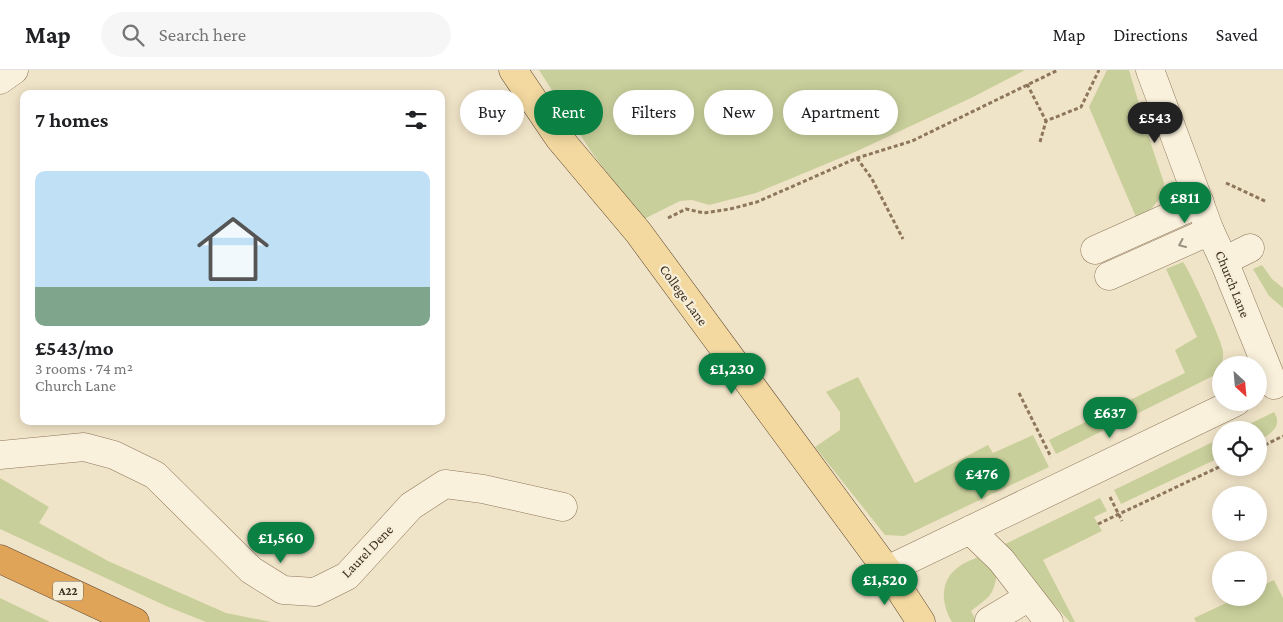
<!DOCTYPE html>
<meta charset="utf-8">
<style>
:root{--surface:#fff;--page:#f6f6f6;--text:#202124;--muted:#757577;--line:#e0e0e0;--accent:#0b8043}
body{margin:0;font-family:"Crimson Pro",serif;background:var(--page);color:var(--text);height:100vh;display:flex;flex-direction:column;font-size:19px;white-space:nowrap}
*{box-sizing:border-box;margin:0}
p{font-size:16px;color:var(--muted)}
.icon{flex:none;width:28px;height:28px;fill:none;stroke:currentColor;stroke-width:2;stroke-linecap:round;stroke-linejoin:round}
.map{position:relative;flex:1;overflow:hidden}
.panel{position:absolute;left:20px;top:20px;width:425px;height:335px;display:flex;flex-direction:column;background:var(--surface);border-radius:10px;box-shadow:0 2px 12px #0003}
.panel>*{flex:none}
.guide{position:absolute;left:460px;top:20px;width:475px;height:45px;display:flex;gap:10px}
.needle{width:32px;rotate:154deg}
.fabs{position:absolute;left:1212px;top:286px;display:grid;gap:10px}
.fabs a{display:grid;place-items:center;width:55px;height:55px;border-radius:50%;background:var(--surface);box-shadow:0 2px 12px #0003;font-size:25px}
.price{position:absolute;translate:-50% -42px;padding:0 11px;border-radius:18px;background:var(--accent);color:#fff;font-size:16px;line-height:32px;filter:drop-shadow(0 1px 2px #0008)}
.price::after{content:'';position:absolute;left:50%;top:30px;width:15px;height:11px;margin-left:-8px;background:inherit;clip-path:polygon(0 0,100% 0,50% 100%)}
.price.active{background:#222;color:#fff}
ul{padding:0;list-style:none}
li{display:grid;align-content:center;gap:10px;height:265px;padding:0 15px}
li+li{border-top:1px solid var(--line)}
li span{display:grid;place-items:center;height:155px;border-radius:10px;color:#555}
li>.icon{margin-inline-start:auto}
span .icon{width:90px;height:90px;fill:#fffc;stroke-width:1}
li b{font-size:21px}
h2{display:flex;justify-content:space-between;align-items:center;height:60px;padding:0 15px;font-size:21px}
.chip{padding:0 18px;border-radius:22px;background:var(--surface);box-shadow:0 2px 12px #0003;font-size:18px;line-height:45px}
.chip.active{background:var(--accent);color:#fff}
header{display:flex;align-items:center;gap:30px;box-sizing:border-box;height:70px;padding:0 25px;background:var(--surface);border-bottom:1px solid var(--line)}
header strong{font-size:24px}
nav{display:flex;gap:28px;margin-inline-start:auto;font-size:18px}
.search{width:350px;height:45px;background:var(--page);display:flex;align-items:center;gap:12px;box-sizing:border-box;padding:0 18px;border-radius:28px;color:var(--muted);font-size:19px}
.map>svg:first-child{display:block}
.green{fill:#c9cf9b}
.lines{fill:none;stroke-linecap:round;stroke-linejoin:round}
.minor-casing{stroke:#8d765c;stroke-width:29}
.major-casing{stroke:#5b4430;stroke-width:29}
.highway-casing{stroke:#5b4430;stroke-width:29}
.path{stroke:#8d765c;stroke-width:3;stroke-dasharray:4 2.5;stroke-linecap:butt}
.minor{stroke:#faf1dc;stroke-width:28}
.major{stroke:#f3d9a0;stroke-width:28}
.highway{stroke:#e0a458;stroke-width:28}
.oneway{stroke:#9c907e}
.labels{text-anchor:middle;stroke-width:4.5;stroke-linejoin:round;paint-order:stroke}
.shield{fill:#f7eed8;stroke:#756857;stroke-width:1}
.shield-label{font-size:12px;font-weight:bold;fill:#3d2e20}
.street-label{font-size:14px;fill:#3d2e20;stroke:#f7eed8}
</style>
<header>
<strong>Map</strong>
<div class="search"><svg class="icon" aria-label="search" viewBox="0 0 24 24"><circle cx="10" cy="10" r="6"/><path d="M15 15l6 6"/></svg>Search here</div>
<nav><a>Map</a><a>Directions</a><a>Saved</a></nav>
</header>
<div class="map">
<svg width="1283" height="552" viewBox="0 0 1283 552">
<rect width="100%" height="100%" fill="#f0e4c8"/>
<!-- green -->
<g class="green">
<path d="M539 0H1025L971 28 855 82 756 123 709 135 692 130 680 131 642 150 590 80Z"/>
<path d="M1107 0H1129L1151 74 1164 113 1162 126 1151 139 1136 147 1089 37Z"/>
<path d="M1183 192C1190 201 1223 273 1223 281 1224 291 1220 299 1213 306L1056 384 1049 370 1185 303 1175 280 1197 267 1166 199Z"/>
<path d="M1262 195 1272 209 1283 218V238L1269 226 1253 199Z"/>
<path d="M858 307 915 413 988 375 993 383 1033 365 1049 397 904 466 885 465 815 377 840 360V342L826 322Z"/>
<path d="M1274 342C1283 356 1271 364 1259 370V360H1237Z"/>
<path d="M1221 368V387L1121 434 1114 420Z"/>
<path d="M0 408 49 437 39 453 108 491 226 543 271 552H206L166 536 0 459Z"/>
<path d="M1100 428 1107 441 1094 447 1102 461 1043 490 1075 552H1070L1001 476Z"/>
<path d="M980 486 997 504C993 527 989 527 971 541L977 552H952C942 535 939 513 956 499 962 493 972 490 980 486Z"/>
<path d="M1274 510 1283 528V552H1196L1194 548 1237 528H1259V517Z"/>
<path d="M0 528 50 552H0Z"/>
</g>
<g class="lines">
<!-- minor casing -->
<g class="minor-casing">
<g id="minor">
<path d="M1150 0 1210 161 1224 191 1274 315"/>
<path d="M0 10 14 0"/>
<path d="M1095 180 1200 133"/>
<path d="M1224 191 1250 178"/>
<path d="M1109 206 1210 161"/>
<path d="M0 385 84 377 114 385 155 405 251 500 283 520 315 522 347 506 411 436 445 414 483 419 563 437"/>
<path d="M970 460 1001 490 1049 552"/>
<path d="M887 500 1236 332"/>
<path d="M989 551 1029 527"/>
</g>
</g>
<!-- major casing -->
<g class="major-casing">
<path id="major" d="M513 0 559 68 638 162 887 500 921 552"/>
</g>
<!-- highway casing -->
<g class="highway-casing">
<path id="highway" d="M0 489 135 552"/>
</g>
<!-- path -->
<g class="path">
<path d="M1027 14 1046 51"/>
<path d="M1040 72 1046 51 1081 37 1099 0"/>
<path d="M857 88 872 109 903 169"/>
<path d="M1226 113 1267 132"/>
<path d="M668 148 686 139 704 143 730 139 757 132 857 88 912 71 1058 0"/>
<path d="M1019 323 1051 387"/>
<path d="M1259 378 1283 366"/>
<path d="M1110 427 1122 451"/>
<path d="M1098 454 1221 396"/>
</g>
<!-- minor -->
<use href="#minor" class="minor"/>
<!-- major -->
<use href="#major" class="major"/>
<!-- highway -->
<use href="#highway" class="highway"/>
</g>
<!-- one-way arrows -->
<defs><path id="oneway-chevron" d="M-2-3.5L2.5 0L-2 3.5" fill="none" stroke-width="1.6" stroke-linecap="round" stroke-linejoin="round" transform="scale(1.25)"/></defs>
<use class="oneway" href="#oneway-chevron" transform="translate(1182 174) rotate(156)"/>
<g class="labels">
<!-- shield labels -->
<rect class="shield" x="53" y="511.5" width="30" height="19" rx="4"/>
<g class="shield-label">
<text x="68" y="525">A22</text>
</g>
<!-- street labels -->
<g class="street-label">
<text transform="translate(1233 214) rotate(68)" y="5">Church Lane</text>
<text transform="translate(684 225) rotate(54)" y="5">College Lane</text>
<text transform="translate(367 481) rotate(-46)" y="5">Laurel Dene</text>
</g>
</g>
</svg>
<div class="fabs">
<a><svg class="needle" viewBox="-14 -14 28 28"><path d="M0-13l5 13h-10z" fill="#e53935"/><path d="M0 13l5-13h-10z" fill="#757577"/></svg></a>
<a><svg class="icon" aria-label="locate" viewBox="0 0 24 24"><circle cx="12" cy="12" r="6"/><path d="M12 2v4M12 18v4M2 12h4M18 12h4"/></svg></a>
<a>+</a>
<a>−</a>
</div>
<b class="price active" style="left:1155px;top:74px">£543</b>
<b class="price" style="left:1185px;top:154px">£811</b>
<b class="price" style="left:732px;top:325px">£1,230</b>
<b class="price" style="left:1110px;top:369px">£637</b>
<b class="price" style="left:982px;top:430px">£476</b>
<b class="price" style="left:281px;top:494px">£1,560</b>
<b class="price" style="left:885px;top:536px">£1,520</b>
<div class="guide">
<a class="chip">Buy</a>
<a class="chip active">Rent</a>
<a class="chip">Filters</a>
<a class="chip">New</a>
<a class="chip">Apartment</a>
</div>
<section class="panel">
<h2>7 homes<svg class="icon" aria-label="filters" viewBox="0 0 24 24"><path d="M4 7h16M4 17h16"/><circle cx="9" cy="7" r="2"/><circle cx="15" cy="17" r="2"/></svg></h2>
<ul>
<li><span style="background:linear-gradient(#bfe0f5 75%,#7fa58c 0)"><svg class="icon" aria-label="home" viewBox="0 0 24 24"><path d="M3 11l9-7 9 7M6 9v11h12V9"/></svg></span><div><b>£543/mo</b><p>3 rooms · 74 m²</p><p>Church Lane</p></div></li>
</ul>
</section>
</div>
